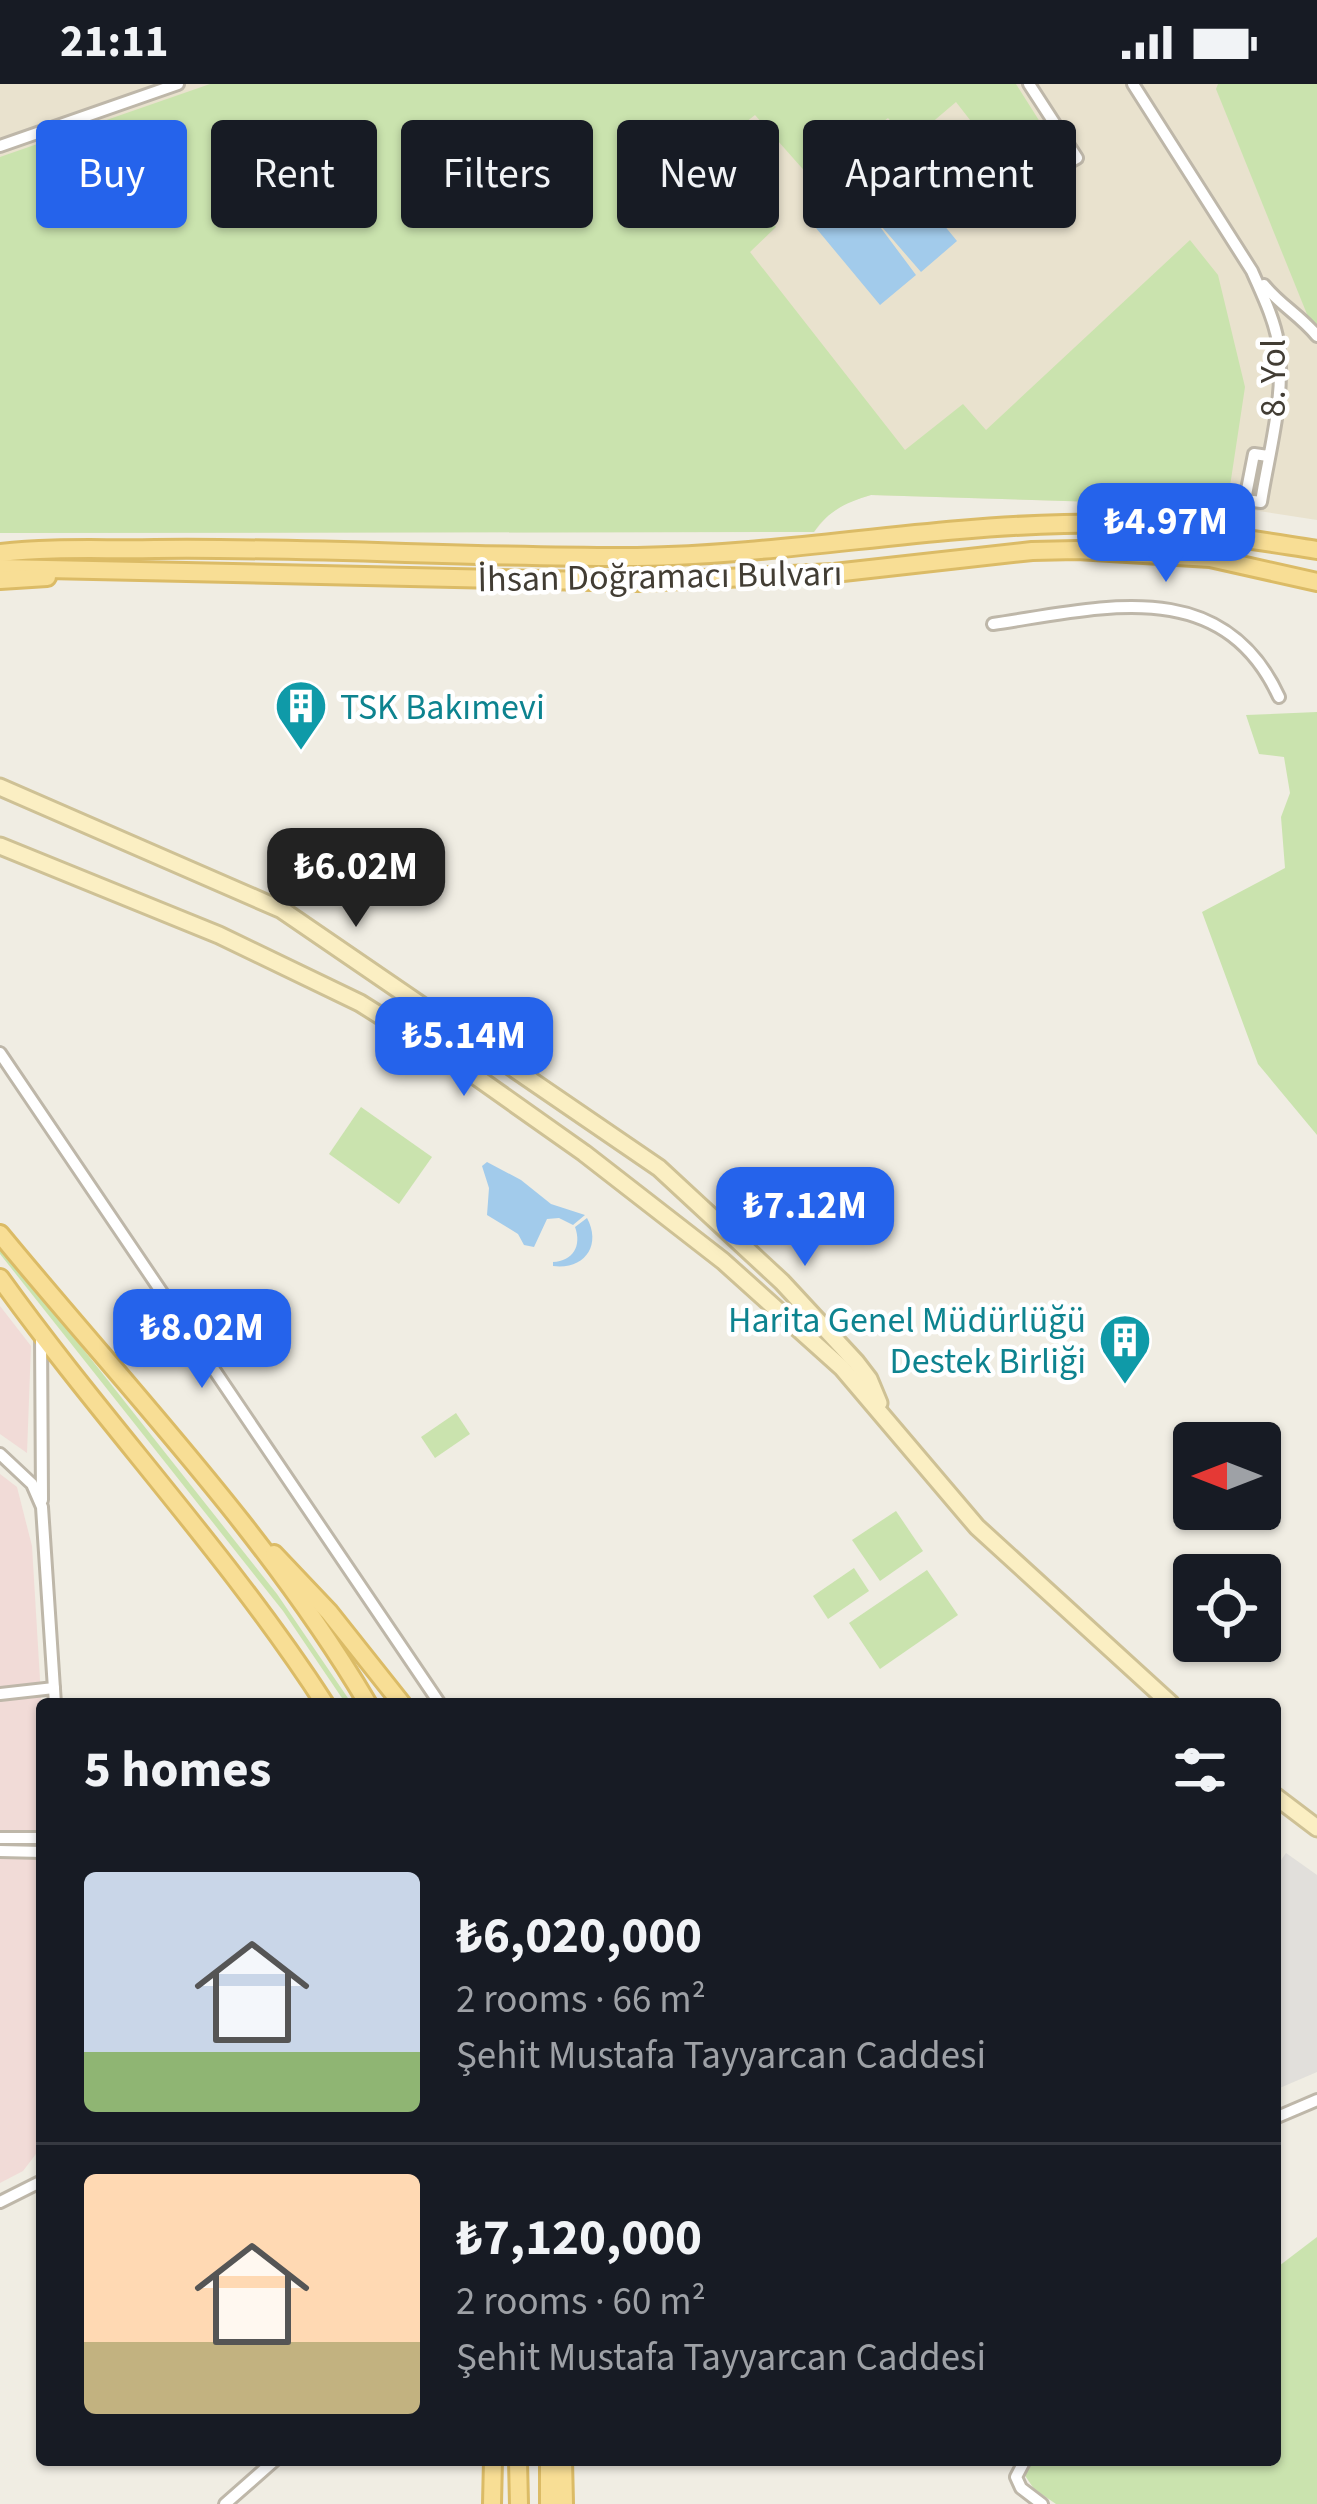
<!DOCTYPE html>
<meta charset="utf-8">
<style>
:root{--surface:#171b24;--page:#242831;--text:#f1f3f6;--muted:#9ea1a6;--line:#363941;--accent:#2563eb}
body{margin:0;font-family:"Source Sans 3",sans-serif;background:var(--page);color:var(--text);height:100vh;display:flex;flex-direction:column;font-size:45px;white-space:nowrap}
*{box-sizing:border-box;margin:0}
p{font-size:39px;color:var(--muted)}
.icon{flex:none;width:66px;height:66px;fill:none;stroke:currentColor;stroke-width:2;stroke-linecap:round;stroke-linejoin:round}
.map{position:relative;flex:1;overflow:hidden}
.panel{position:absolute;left:36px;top:1614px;width:1245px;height:768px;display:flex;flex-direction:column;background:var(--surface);border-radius:12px;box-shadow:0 3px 9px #0004}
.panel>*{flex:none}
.hud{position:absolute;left:36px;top:36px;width:1245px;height:108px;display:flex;gap:24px}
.needle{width:78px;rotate:270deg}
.buttons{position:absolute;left:1173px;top:1338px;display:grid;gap:24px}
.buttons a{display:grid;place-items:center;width:108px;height:108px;border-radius:12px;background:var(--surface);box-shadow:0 3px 9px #0004;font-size:60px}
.price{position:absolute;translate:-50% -102px;padding:0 27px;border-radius:24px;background:var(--accent);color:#fff;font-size:39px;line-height:78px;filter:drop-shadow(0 3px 6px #0008)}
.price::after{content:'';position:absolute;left:50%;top:72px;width:36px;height:27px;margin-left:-18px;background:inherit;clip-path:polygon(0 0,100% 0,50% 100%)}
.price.active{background:#222;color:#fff}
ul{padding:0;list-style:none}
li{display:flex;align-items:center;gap:36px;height:300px;padding:0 48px}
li+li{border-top:3px solid var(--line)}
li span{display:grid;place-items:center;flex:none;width:336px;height:240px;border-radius:12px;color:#555}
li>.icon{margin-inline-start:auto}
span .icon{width:144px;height:144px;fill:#fffc;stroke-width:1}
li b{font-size:51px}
h2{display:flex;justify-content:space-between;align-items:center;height:144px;padding:0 48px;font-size:51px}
.pill{padding:0 42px;border-radius:12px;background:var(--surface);box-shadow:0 3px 9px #0004;font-size:42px;line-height:108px}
.pill.active{background:var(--accent);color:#fff}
.status{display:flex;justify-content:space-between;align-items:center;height:84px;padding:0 60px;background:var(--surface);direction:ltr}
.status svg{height:33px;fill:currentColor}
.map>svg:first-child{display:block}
.education{fill:#e9e2ce}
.medical{fill:#f1dbd7}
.green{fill:#cae3ae}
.parking{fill:#e1dfdb}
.water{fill:#a2cbeb}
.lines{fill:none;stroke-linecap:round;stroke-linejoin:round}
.minor-casing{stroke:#beb7a9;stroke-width:16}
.secondary-casing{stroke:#cec195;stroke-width:21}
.primary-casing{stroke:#dbbb66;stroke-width:22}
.minor{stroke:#fff;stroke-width:10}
.secondary{stroke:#fbefc3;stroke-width:15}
.primary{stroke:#f8de95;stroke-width:16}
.labels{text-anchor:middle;stroke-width:9;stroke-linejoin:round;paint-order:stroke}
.street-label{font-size:36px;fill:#423d34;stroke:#fff}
.culture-label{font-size:36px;fill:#0d838f;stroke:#fff;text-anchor:start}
</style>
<div class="status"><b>21:11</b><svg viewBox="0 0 49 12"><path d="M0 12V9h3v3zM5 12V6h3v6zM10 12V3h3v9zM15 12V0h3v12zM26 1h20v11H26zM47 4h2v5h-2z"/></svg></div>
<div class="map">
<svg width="1317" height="2420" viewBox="0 0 1317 2420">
<rect width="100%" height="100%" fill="#f0ede3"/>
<!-- education -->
<path class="education" d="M0 0H1317V436L1227 422 871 411 848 418 828 431 814 448 0 449Z"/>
<!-- medical -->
<g class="medical">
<path d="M0 1222 31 1262 27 1369 0 1350Z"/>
<path d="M0 1390 17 1403 32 1462 42 1629V2062L23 2087 0 2099Z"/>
</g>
<!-- green -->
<g class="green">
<path d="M210 0H1016L1059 68 1016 95 956 18 909 58 888 34 809 92 755 31 708 68 776 143 750 168 905 366 963 320 986 346 1190 156 1218 191 1245 303 1227 422 871 411C847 418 828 427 814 448L0 449V73Z"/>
<path d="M1218 0H1317V255L1216 5Z"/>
<path d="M1317 628V1051L1258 980 1202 828 1285 784 1281 733 1290 709 1284 673 1259 670 1246 631Z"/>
<path d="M361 1023 432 1073 399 1120 329 1070Z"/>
<path d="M0 1160 277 1510 352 1620H346L283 1527 0 1170Z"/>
<path d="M456 1329 470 1350 435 1374 421 1353Z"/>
<path d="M896 1427 923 1467 880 1497 852 1456Z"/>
<path d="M854 1484 869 1507 828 1535 813 1512Z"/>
<path d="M927 1486 958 1531 880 1585 849 1539Z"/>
<path d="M1317 2153V2420H1056L1034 2405 1022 2387 1033 2376H1275V2185Z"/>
</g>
<!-- parking -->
<path class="parking" d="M1286 1769 1317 1791V1988L1275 2006V1785Z"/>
<!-- water -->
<g class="water">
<path d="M889 74 957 157 921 188 869 128 916 191 880 221 811 138Z"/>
<path d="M487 1078 521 1096 551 1120 585 1131 573 1141 559 1134 547 1135 534 1163 524 1161 518 1150 487 1131 489 1104 482 1082Z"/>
<path d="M587 1134C602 1162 584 1186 553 1182V1178C573 1177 582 1162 575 1143Z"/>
</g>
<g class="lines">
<!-- minor casing -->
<g class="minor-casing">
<g id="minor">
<path d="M1029 0 1077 74 1052 88"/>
<path d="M1133 0 1252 187C1262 210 1274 234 1278 258 1286 310 1269 367 1261 418L1245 416 1254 370 1268 372"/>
<path d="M0 62 178 0"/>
<path d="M1264 201C1280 221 1301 232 1317 252"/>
<path d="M993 540C1101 524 1222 489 1279 613"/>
<path d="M0 969 440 1620"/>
<path d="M41 1251 42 1416"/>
<path d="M0 1370 32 1400 42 1423 55 1620"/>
<path d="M0 1610 54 1604"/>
<path d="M0 1754H42"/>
<path d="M0 1767 42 1768"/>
<path d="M1275 2034 1317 2016"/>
<path d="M0 2118 42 2097"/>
<path d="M1025 2376 1016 2393 1021 2404 1042 2420"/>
<path d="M225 2420 275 2376"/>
</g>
</g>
<!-- secondary casing -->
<g class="secondary-casing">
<g id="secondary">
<path d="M0 703 282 826 659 1084 782 1198 856 1278 869 1295 879 1319"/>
<path d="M0 762 219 851 360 919 468 987 584 1069 723 1177 842 1284 977 1443 1171 1620"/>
<path d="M1275 1712 1317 1744"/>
</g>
</g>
<!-- primary casing -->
<g class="primary-casing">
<g id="primary">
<path d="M0 469C51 463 103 466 155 465 316 463 476 474 637 473 780 471 921 443 1064 440 1150 438 1233 453 1317 466"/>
<path d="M0 484 638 498 834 489 1032 467 1077 466 1210 474 1317 498"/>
<path d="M0 496 47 493"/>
<path d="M0 1150C126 1303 267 1449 368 1620"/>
<path d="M0 1194C104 1339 228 1470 325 1620"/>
<path d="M274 1470 329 1528 402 1620"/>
<path d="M518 2376 519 2420"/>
<path d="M563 2376 564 2420"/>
<path d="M492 2420 493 2376"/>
<path d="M549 2420V2376"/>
</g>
</g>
<!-- minor -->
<use href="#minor" class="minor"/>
<!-- secondary -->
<use href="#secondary" class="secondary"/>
<!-- primary -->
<use href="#primary" class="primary"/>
</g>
<!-- icons -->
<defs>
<g id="building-pin" transform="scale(2.7)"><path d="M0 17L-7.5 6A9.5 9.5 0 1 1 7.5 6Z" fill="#0f9aa8" stroke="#fff"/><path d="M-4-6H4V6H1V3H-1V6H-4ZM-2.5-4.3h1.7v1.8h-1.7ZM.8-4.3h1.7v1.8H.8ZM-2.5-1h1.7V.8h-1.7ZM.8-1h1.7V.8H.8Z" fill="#fff"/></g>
</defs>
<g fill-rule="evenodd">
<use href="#building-pin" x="301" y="622"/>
<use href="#building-pin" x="1125" y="1256"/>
</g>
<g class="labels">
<!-- street labels -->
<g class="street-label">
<text transform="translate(1272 294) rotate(-90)" y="13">8. Yol</text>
<text transform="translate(660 491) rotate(-1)" y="13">İhsan Doğramacı Bulvarı</text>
</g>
<!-- culture labels -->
<g class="culture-label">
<text x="340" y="635">TSK Bakımevi</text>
<text x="1086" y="1248" text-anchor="end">Harita Genel Müdürlüğü<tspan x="1086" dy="41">Destek Birliği</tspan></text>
</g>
</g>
</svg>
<div class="buttons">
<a><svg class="needle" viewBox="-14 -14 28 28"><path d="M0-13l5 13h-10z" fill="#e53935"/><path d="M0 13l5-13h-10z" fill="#9ea1a6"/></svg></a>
<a><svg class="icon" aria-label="locate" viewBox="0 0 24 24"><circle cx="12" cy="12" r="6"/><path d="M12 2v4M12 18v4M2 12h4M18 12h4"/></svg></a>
</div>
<b class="price" style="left:1166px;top:501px">₺4.97M</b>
<b class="price active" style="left:356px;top:846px">₺6.02M</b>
<b class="price" style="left:464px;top:1015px">₺5.14M</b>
<b class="price" style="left:805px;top:1185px">₺7.12M</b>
<b class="price" style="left:202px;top:1307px">₺8.02M</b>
<div class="hud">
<a class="pill active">Buy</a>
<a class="pill">Rent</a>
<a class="pill">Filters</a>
<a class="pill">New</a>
<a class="pill">Apartment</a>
</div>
<section class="panel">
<h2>5 homes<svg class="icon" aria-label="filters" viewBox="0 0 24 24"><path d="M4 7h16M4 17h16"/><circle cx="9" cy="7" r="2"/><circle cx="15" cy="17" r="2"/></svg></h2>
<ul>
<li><span style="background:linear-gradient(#c9d6e8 75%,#8fb573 0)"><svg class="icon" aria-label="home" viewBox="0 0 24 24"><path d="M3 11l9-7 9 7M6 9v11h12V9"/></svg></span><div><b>₺6,020,000</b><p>2 rooms · 66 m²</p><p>Şehit Mustafa Tayyarcan Caddesi</p></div></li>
<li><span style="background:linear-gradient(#ffd9b3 70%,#c2b280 0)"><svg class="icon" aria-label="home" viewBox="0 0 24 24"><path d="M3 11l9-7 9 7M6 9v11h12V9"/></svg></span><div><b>₺7,120,000</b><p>2 rooms · 60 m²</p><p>Şehit Mustafa Tayyarcan Caddesi</p></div></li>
</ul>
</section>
</div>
